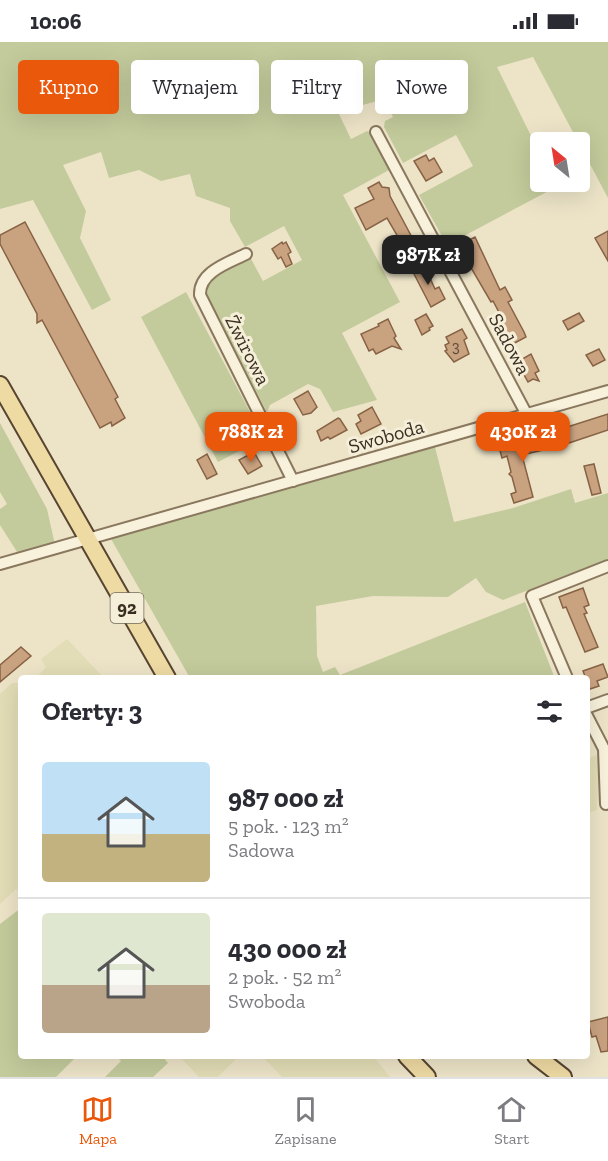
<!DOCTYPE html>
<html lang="pl">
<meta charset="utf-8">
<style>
:root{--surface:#fff;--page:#f7f7f7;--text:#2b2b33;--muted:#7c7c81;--line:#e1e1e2;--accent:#ea580c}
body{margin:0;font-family:"Zilla Slab",serif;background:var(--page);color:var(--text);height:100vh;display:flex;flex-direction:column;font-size:22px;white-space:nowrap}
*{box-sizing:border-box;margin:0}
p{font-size:20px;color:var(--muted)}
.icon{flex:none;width:33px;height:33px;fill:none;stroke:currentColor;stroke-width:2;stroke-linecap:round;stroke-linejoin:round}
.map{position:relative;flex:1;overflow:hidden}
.side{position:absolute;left:18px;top:633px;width:572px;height:384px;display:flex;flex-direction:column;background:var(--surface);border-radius:6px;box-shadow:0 6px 24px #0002}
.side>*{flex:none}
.top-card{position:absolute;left:18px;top:18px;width:573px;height:54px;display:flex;gap:12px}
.needle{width:39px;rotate:330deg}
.fabs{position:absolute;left:530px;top:90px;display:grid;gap:12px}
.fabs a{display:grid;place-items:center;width:60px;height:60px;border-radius:6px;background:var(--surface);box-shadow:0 6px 24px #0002;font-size:30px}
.price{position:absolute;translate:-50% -51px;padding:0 14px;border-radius:12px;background:var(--accent);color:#fff;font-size:20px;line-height:39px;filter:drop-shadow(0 2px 3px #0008)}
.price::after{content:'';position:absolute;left:50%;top:36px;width:18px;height:14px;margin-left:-9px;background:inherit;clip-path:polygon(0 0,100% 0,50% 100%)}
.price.current{background:#222;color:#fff}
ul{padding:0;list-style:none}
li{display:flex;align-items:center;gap:18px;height:150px;padding:0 24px}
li+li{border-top:2px solid var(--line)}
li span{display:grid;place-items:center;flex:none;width:168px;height:120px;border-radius:6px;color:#555}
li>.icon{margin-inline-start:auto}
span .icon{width:72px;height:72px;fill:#fffc;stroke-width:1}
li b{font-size:26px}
h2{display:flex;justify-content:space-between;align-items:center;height:72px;padding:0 24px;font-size:26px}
.pill{padding:0 21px;border-radius:6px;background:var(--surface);box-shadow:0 6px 24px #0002;font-size:21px;line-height:54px}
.pill.current{background:var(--accent);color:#fff}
.status{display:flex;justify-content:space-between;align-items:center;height:42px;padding:0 30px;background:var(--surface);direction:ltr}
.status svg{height:16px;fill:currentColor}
.menu{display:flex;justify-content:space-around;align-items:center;height:84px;border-top:2px solid var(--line);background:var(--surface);font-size:16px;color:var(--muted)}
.menu a{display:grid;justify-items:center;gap:3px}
.menu .current{color:var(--accent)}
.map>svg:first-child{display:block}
.farmland{fill:#e2ddb6}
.green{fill:#c3cb9c}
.building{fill:#c9a280;stroke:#876244;stroke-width:1.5}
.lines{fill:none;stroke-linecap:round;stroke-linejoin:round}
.minor-casing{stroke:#89775e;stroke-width:14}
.primary-casing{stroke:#574531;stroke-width:20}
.minor{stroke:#f8f1db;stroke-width:10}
.primary{stroke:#eedaa3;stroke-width:16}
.labels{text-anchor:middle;stroke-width:6;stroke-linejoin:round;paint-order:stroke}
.number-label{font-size:16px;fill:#5e4b39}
.shield{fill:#f5eed8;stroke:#726858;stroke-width:1.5}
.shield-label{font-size:18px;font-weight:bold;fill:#3a2e21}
.street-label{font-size:20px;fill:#3a2e21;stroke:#f5eed8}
</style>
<div class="status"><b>10:06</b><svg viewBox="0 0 49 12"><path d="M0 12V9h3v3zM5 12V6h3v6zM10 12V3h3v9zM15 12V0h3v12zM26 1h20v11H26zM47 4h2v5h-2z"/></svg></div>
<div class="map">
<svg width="608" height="1035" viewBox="0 0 608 1035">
<rect width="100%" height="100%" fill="#ede4c8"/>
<!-- farmland -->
<g class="farmland">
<path d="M67 597 104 636H36L46 625 41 617Z"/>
<path d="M12 641H21V852L16 847 0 862V652Z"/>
<path d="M599 712 597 768 587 772V717Z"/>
<path d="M179 1014H239L218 1035H199Z"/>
<path d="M262 1014H373L390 1035H282Z"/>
</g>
<!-- green -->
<g class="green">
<path d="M0 0H608V156L533 15 497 25 540 112V140H554L556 145 447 203 419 153 473 124 456 93 403 121 384 85 385 79 393 75 384 57 338 70 351 97 367 89 372 91 391 127 343 153 400 260 342 291 377 358 333 370 320 347 308 342 270 363 267 370 202 246 205 239 250 215 263 239 302 218 284 184 245 205 230 179V166L196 154 190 132 161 139 139 128 109 136 101 110 63 123 86 169 80 196 111 258 92 268 33 158 0 167Z"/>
<path d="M186 250 264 396 218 420 141 275Z"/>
<path d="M0 381 47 467 55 503 19 513 0 483V467L7 462 0 450Z"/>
<path d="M435 405 454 480 513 466 571 447 575 461 608 451V517L503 558 486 550 476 536 448 555 373 554 316 564 317 614 323 630 335 625 340 633 525 560 554 634 548 636H190L111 497Z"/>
<path d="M21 866V1014H72L75 1016 56 1035H0V882Z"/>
<path d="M116 1014H162L168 1021 153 1035H105L121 1019Z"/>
</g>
<!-- building -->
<g class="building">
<path d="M426 113 429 119 434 116 442 130 426 139 414 119Z"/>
<path d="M379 140 382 145 389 146 390 154 415 201 417 207 404 214 398 202 401 200 387 176 366 188 355 166 374 157 368 146Z"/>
<path d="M25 180 118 355 115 357 125 376 112 384 111 380 100 386 42 278 37 281V272L0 202V193Z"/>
<path d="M608 189V219L595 196Z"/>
<path d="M475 195 500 248 505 245 512 258 508 260 524 290 526 295 513 302 499 280 503 278 493 259 491 260 463 212 465 211 461 202Z"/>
<path d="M282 200 283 202 286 200 291 210 288 212 292 222 286 225 281 215 278 217 272 207Z"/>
<path d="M424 223 435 247 439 245 445 257 431 265 412 228Z"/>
<path d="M579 271 584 279 568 288 563 279Z"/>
<path d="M426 272 433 284 429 286 430 288 422 293 415 278Z"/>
<path d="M388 277 396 294 394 296 401 307 392 304 376 312 373 307 369 309 361 292 379 284 378 282Z"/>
<path d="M462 287 467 296 464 298 469 312 454 320 445 309 447 308 445 303 449 301 446 295Z"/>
<path d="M599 307 605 318 593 324 586 313Z"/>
<path d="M531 312 539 329 535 331 539 339 533 337 528 340 517 320Z"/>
<path d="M308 349 317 365 311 371 303 373 294 357Z"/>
<path d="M372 365 381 382 361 392 356 382 361 379 358 373Z"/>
<path d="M608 372V388L569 401 564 386Z"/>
<path d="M338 376 340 377 347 388 330 397 328 395 321 399 317 389Z"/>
<path d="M548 392 552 406 522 413 533 455 514 461 511 452 516 450 512 435 509 432 511 430 507 414 502 416 499 405Z"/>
<path d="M254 410 262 424 248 432 239 418Z"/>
<path d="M207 412 217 432 207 437 197 418Z"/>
<path d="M594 422 601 451 592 453 584 424Z"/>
<path d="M583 546 589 563 584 565 587 571 584 572 598 605 585 610 566 565 563 566 559 555Z"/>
<path d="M21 605 31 614 0 640V623Z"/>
<path d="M603 622 608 635 597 639 599 644 590 647 583 629Z"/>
<path d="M608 975V1009L601 1010 596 994 592 995 588 980Z"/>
</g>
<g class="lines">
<!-- minor casing -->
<g class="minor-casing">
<g id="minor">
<path d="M376 90 527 373"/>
<path d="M246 212C228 221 199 230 200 253L293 439"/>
<path d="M0 522 608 349"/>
<path d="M567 636 532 554 608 524"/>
<path d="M586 666 608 658"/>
<path d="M586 672 604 707 606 762"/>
</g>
</g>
<!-- primary casing -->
<g class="primary-casing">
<g id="primary">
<path d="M0 343 167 636"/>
<path d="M407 1014 427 1035"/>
<path d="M536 1014 563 1035"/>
</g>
</g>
<!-- minor -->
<use href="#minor" class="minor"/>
<!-- primary -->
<use href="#primary" class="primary"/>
</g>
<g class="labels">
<!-- number labels -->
<g class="number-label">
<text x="456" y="310">3</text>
</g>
<!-- shield labels -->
<rect class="shield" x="110.5" y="551" width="33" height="30" rx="4.5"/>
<g class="shield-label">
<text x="127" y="572">92</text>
</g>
<!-- street labels -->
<g class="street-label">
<text transform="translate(510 302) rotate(62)" y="7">Sadowa</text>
<text transform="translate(248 308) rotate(63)" y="7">Żwirowa</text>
<text transform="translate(386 394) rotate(-16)" y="7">Swoboda</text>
</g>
</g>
</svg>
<div class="fabs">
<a><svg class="needle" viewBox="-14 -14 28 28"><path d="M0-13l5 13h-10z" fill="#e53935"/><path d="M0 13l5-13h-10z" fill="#7c7c81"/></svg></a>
</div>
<b class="price current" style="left:428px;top:244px">987K zł</b>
<b class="price" style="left:251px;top:421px">788K zł</b>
<b class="price" style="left:523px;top:421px">430K zł</b>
<div class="top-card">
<a class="pill current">Kupno</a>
<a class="pill">Wynajem</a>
<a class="pill">Filtry</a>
<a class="pill">Nowe</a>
</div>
<section class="side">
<h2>Oferty: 3<svg class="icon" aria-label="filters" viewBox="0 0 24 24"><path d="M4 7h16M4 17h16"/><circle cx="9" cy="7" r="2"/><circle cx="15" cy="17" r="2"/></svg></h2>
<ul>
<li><span style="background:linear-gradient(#bfe0f5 60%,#c2b280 0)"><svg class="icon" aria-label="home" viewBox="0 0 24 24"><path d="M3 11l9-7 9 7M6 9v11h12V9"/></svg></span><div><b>987 000 zł</b><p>5 pok. · 123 m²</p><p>Sadowa</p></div></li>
<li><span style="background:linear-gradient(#dfe7d0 60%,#b9a48a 0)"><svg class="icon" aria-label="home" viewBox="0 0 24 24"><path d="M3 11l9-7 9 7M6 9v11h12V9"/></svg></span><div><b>430 000 zł</b><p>2 pok. · 52 m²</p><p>Swoboda</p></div></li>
</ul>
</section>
</div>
<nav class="menu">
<a class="current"><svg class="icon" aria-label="map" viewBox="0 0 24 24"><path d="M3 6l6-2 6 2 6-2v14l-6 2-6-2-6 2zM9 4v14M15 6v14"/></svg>Mapa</a>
<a><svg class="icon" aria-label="saved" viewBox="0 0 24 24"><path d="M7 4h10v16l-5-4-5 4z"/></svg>Zapisane</a>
<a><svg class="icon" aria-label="home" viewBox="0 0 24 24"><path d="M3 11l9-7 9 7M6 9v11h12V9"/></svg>Start</a>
</nav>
